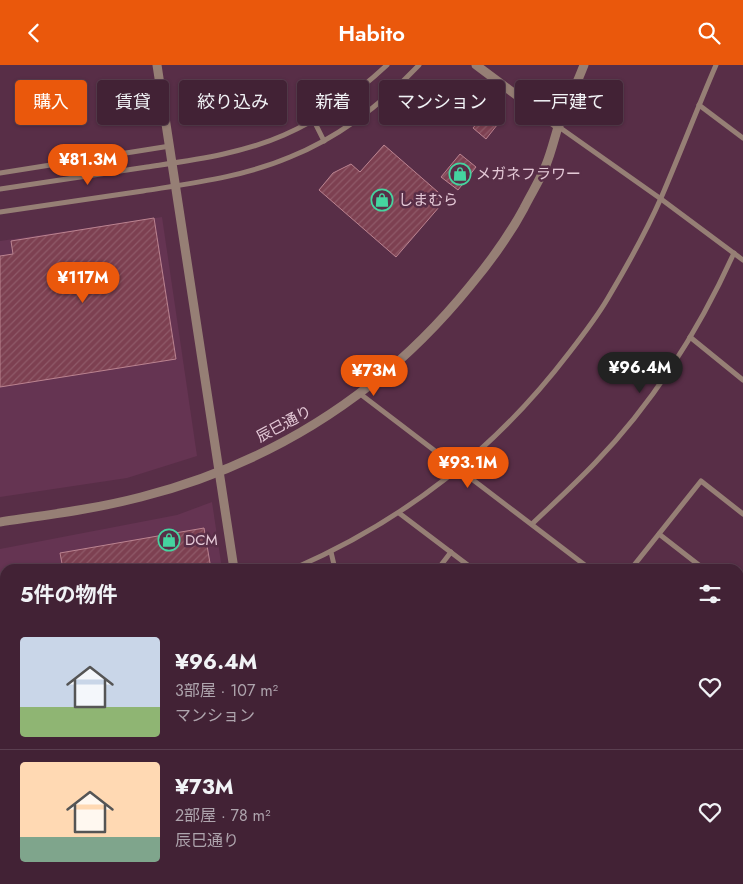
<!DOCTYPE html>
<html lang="ja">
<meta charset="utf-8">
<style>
:root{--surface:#422235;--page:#4c2f41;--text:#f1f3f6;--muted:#aea4ad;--line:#5a3f50;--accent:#ea580c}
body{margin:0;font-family:Jost,"Noto Sans JP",sans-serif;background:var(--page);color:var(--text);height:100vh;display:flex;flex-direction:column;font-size:19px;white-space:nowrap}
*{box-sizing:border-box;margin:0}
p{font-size:16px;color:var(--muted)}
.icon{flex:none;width:28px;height:28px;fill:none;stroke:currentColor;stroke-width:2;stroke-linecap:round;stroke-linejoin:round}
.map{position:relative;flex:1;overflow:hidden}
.details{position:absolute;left:0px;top:499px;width:744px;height:321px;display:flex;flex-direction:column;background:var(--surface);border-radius:15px 15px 0 0;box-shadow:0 1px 4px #0004,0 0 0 1px var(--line)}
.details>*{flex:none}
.hud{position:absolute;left:15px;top:15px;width:714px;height:45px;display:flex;gap:10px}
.price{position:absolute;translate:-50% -42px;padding:0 11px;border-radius:18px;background:var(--accent);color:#fff;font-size:16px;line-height:32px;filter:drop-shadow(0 1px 2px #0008)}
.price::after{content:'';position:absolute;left:50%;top:30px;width:15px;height:11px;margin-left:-8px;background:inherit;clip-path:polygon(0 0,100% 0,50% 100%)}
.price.active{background:#222;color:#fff}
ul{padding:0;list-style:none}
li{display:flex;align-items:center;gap:15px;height:125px;padding:0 20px}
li+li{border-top:1px solid var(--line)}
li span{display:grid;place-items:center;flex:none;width:140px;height:100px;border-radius:5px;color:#555}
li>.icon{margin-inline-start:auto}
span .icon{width:60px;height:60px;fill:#fffc;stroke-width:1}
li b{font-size:21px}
h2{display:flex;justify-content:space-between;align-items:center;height:60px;padding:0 20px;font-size:21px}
.pill{padding:0 18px;border-radius:5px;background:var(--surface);box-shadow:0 1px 4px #0004,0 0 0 1px var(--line);font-size:18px;line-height:45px}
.pill.active{background:var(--accent);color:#fff}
header{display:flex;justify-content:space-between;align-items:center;height:65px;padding:0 20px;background:var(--accent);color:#fff;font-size:22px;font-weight:600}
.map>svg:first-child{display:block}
.built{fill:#653452}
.building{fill:url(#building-hatch);stroke:#bb8390}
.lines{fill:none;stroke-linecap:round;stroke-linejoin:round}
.minor{stroke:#967f75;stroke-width:5}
.tertiary{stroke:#967f75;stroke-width:9}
.labels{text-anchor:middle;stroke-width:5;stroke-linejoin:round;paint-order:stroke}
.poi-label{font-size:15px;fill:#e4c9d7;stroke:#582e47;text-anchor:start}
.street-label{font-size:15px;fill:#e4c9d7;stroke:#582e47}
</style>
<header><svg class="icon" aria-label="back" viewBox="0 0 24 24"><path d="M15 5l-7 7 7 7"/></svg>Habito<svg class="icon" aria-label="search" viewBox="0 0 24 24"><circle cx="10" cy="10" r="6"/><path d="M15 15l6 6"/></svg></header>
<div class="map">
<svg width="743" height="819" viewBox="0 0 743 819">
<defs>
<pattern id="building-hatch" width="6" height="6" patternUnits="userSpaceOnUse" patternTransform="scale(1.25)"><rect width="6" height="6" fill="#7d4051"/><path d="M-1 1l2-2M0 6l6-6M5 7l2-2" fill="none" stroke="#8f5a69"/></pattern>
</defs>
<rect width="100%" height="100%" fill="#582e47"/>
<!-- built -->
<g class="built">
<path d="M162 152 197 391 127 413 0 432V176Z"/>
<path d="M212 437 222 504H5V675L0 672V484L177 450Z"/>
</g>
<!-- building -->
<g class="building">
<path d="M493 39 505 50 486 74 473 63Z"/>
<path d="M384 80 446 134 396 192 319 125 333 108 351 99 360 107Z"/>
<path d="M460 89 476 102 458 125 441 112Z"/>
<path d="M154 153 176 294 0 322V191L13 189 11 176Z"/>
<path d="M204 463 211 504H63L60 488Z"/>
</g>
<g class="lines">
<!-- minor -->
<g class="minor">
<path d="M699 40 743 73"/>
<path d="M314 56 324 76"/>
<path d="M559 62 661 134 743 195"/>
<path d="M0 108 170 81"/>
<path d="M0 124C49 117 98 109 147 102 193 95 241 89 284 70 323 53 356 29 387 0"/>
<path d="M0 147C48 140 95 133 143 126 193 118 243 112 290 92 340 72 382 39 419 0"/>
<path d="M690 272 743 315"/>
<path d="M359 328 590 504"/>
<path d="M399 448 473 504"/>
<path d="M532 459C553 439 575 419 595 398 654 337 699 265 734 188"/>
<path d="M659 469 704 504"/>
<path d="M331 487 335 504"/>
<path d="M293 504C405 455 495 385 569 288 583 270 597 252 608 233 627 201 646 167 661 133 680 89 697 44 716 0"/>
<path d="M438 504 451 487"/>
<path d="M631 504 701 416 743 449"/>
<path d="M739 531 743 534"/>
<path d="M739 572 743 566"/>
<path d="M739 616 743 619"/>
<path d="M0 727 5 716"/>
<path d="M739 765 743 756"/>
<path d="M739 808 743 810"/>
<path d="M0 809 5 811"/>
<path d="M13 815 21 819"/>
<path d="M512 815 520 819"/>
<path d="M235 819 236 815"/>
<path d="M609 819 611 815"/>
<path d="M713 819 715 815"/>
</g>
<!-- tertiary -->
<g class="tertiary">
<path d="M157 0 234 504"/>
<path d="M476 0 559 62"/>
<path d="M0 457C47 450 95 444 141 432 273 398 384 327 470 221 490 197 509 171 524 143 531 129 540 115 546 100 551 88 554 75 558 62 566 41 576 21 584 0"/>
<path d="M0 690 5 693"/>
<path d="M260 815 269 819"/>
</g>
</g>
<!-- icons -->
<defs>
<g id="shop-ring" transform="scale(1.125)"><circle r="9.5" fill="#582e47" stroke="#45d49f" stroke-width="1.5"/><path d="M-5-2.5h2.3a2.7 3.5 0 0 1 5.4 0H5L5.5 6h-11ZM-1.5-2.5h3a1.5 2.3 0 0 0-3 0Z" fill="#45d49f"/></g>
</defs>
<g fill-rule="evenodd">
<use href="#shop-ring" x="460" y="109"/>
<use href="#shop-ring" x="382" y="135"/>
<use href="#shop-ring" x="169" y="475"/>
</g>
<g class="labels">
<!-- poi labels -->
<g class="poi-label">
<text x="476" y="114">メガネフラワー</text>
<text x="398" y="140">しまむら</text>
<text x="185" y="480">DCM</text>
</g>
<!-- street labels -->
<g class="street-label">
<text transform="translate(284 359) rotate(-28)" y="5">辰巳通り</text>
</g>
</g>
</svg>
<b class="price" style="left:88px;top:121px">¥81.3M</b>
<b class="price" style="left:83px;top:239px">¥117M</b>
<b class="price active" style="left:640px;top:329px">¥96.4M</b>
<b class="price" style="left:374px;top:332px">¥73M</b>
<b class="price" style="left:468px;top:424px">¥93.1M</b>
<div class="hud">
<a class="pill active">購入</a>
<a class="pill">賃貸</a>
<a class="pill">絞り込み</a>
<a class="pill">新着</a>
<a class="pill">マンション</a>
<a class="pill">一戸建て</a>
</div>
<section class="details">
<h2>5件の物件<svg class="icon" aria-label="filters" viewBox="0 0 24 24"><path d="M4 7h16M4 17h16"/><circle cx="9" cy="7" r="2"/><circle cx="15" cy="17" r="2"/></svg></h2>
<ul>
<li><span style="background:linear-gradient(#c9d6e8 70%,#8fb573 0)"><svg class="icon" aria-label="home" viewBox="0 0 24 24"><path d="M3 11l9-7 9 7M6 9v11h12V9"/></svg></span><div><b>¥96.4M</b><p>3部屋 · 107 m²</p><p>マンション</p></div><svg class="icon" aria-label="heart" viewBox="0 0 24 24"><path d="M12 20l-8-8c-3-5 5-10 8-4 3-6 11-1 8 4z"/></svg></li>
<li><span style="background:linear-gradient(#ffd9b3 75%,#7fa58c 0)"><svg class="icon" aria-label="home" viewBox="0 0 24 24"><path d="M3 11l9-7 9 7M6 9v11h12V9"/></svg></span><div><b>¥73M</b><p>2部屋 · 78 m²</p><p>辰巳通り</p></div><svg class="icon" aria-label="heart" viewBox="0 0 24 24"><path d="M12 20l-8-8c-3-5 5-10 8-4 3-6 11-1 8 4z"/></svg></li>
</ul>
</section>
</div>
